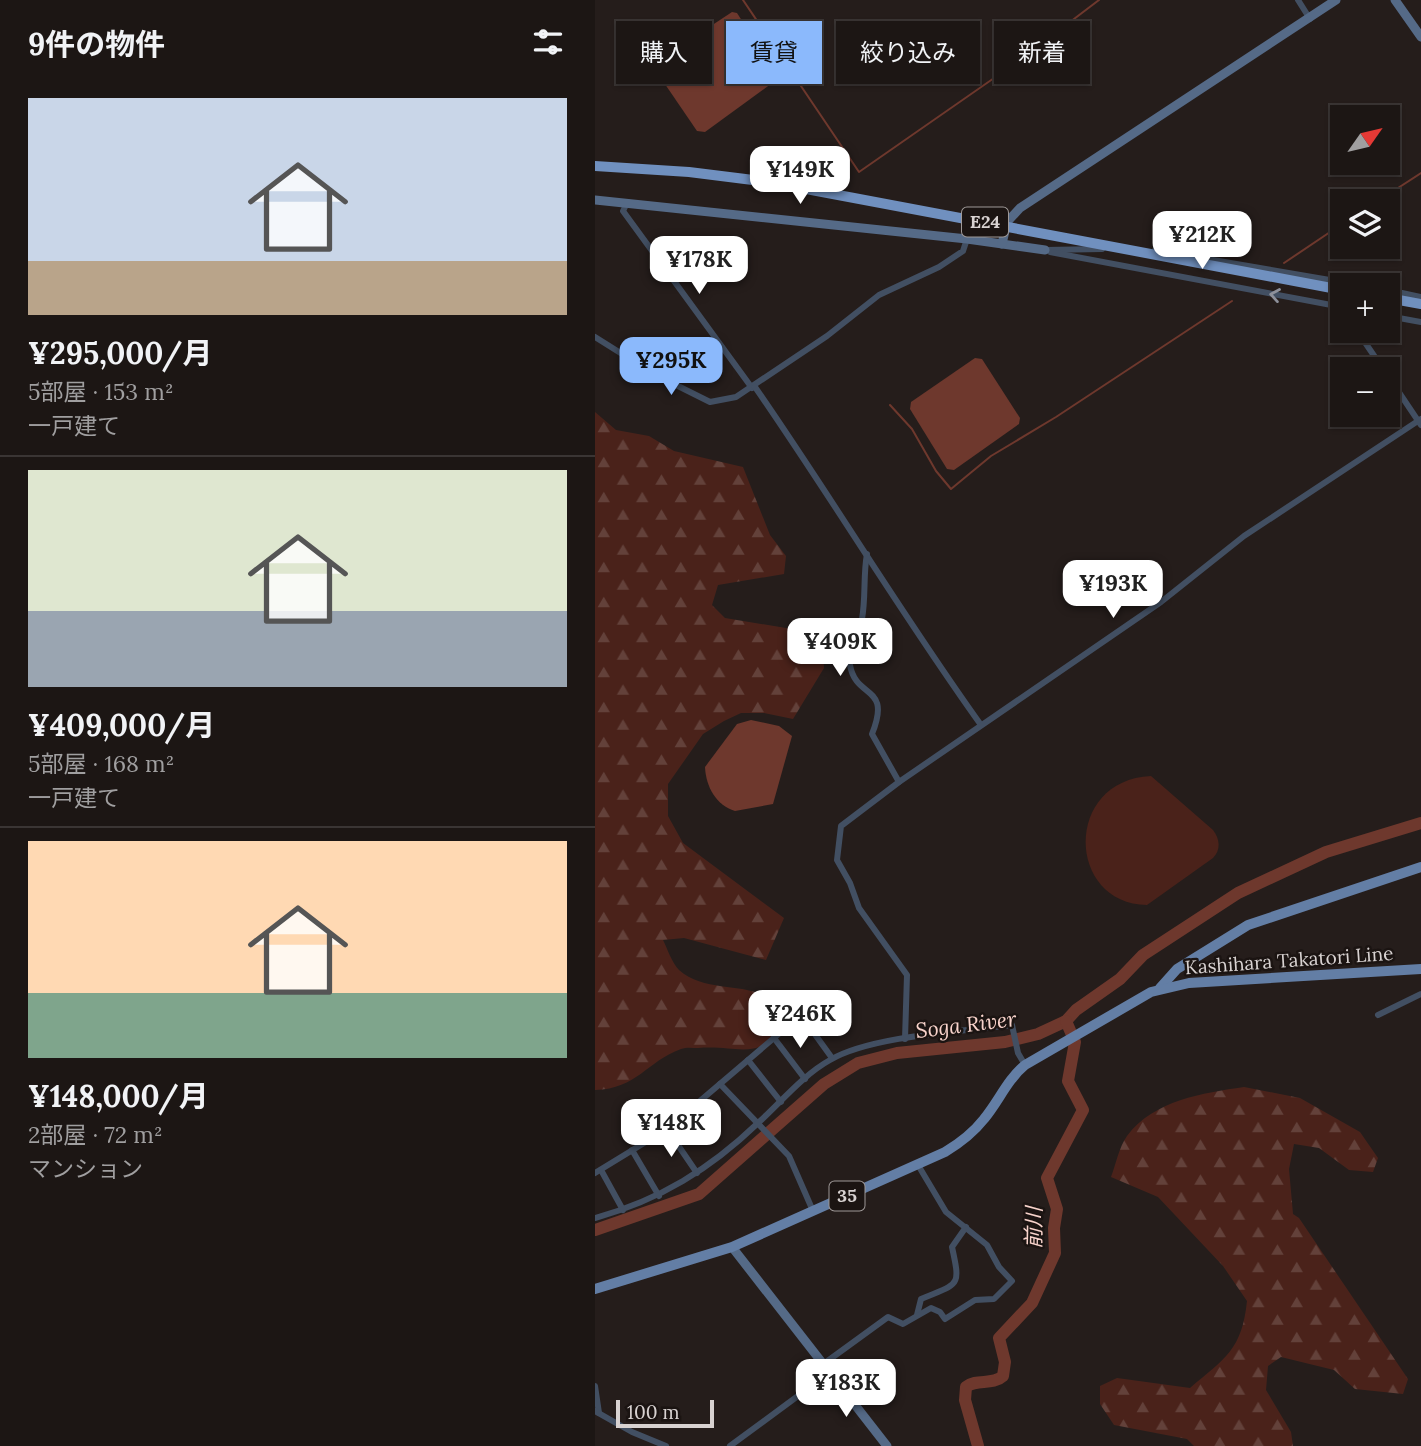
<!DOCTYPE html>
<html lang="ja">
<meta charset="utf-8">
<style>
:root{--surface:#1c1614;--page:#251f1d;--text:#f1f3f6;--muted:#a09fa0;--line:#3a3534;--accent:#8bb9fc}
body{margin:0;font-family:Lora,"Noto Sans JP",serif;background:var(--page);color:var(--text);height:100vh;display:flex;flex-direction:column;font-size:26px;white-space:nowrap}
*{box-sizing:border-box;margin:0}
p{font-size:23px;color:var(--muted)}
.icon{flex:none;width:38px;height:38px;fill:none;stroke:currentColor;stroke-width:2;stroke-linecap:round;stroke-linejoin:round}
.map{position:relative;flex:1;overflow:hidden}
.details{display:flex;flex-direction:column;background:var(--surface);width:595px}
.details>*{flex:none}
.guide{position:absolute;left:21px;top:21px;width:665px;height:63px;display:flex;gap:14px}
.needle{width:46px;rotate:56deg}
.controls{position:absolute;left:735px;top:105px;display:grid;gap:14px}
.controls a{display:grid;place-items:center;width:70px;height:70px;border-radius:0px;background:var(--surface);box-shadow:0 2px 5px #0004,0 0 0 2px var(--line);font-size:35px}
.scale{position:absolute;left:21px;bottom:18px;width:98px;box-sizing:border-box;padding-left:7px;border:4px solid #d8d2d1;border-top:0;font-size:19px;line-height:24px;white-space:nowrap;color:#d8d2d1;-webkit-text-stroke:5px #1b1412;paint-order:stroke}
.price{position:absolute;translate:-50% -60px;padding:0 16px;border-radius:14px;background:#fff;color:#222;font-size:23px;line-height:46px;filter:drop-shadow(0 2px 4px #0008)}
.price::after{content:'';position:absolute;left:50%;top:42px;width:21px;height:16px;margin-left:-10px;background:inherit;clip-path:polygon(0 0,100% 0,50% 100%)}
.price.on{background:var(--accent);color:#111}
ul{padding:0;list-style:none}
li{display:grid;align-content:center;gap:14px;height:371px;padding:0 28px}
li+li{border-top:2px solid var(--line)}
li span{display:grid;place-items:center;height:217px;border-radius:0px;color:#555}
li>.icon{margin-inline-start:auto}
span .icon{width:126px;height:126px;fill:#fffc;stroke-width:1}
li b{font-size:30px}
h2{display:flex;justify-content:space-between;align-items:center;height:84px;padding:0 28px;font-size:30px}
.tag{padding:0 24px;border-radius:0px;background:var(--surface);box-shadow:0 2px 5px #0004,0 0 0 2px var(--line);font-size:24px;line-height:63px}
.tag.on{background:var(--accent);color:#111}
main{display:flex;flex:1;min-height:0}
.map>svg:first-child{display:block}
.green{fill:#4a221a}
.forest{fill:url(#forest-firs)}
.water{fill:#6e382d}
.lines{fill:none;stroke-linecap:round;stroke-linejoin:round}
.stream{stroke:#6e382d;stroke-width:2}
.river{stroke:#6e382d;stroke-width:12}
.street{stroke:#424f62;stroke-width:6}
.secondary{stroke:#556a87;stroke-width:9}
.primary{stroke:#637ea5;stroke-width:10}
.highway{stroke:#7090bf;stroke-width:10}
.oneway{stroke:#8d909a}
.labels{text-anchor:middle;stroke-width:5;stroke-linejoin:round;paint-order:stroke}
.shield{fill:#1b1412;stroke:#9f9998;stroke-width:2}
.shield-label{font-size:18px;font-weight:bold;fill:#d8d2d1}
.street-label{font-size:19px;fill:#d8d2d1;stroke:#1b1412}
.water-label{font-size:21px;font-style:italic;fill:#f8d3cb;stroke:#1b1412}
</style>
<main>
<section class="details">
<h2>9件の物件<svg class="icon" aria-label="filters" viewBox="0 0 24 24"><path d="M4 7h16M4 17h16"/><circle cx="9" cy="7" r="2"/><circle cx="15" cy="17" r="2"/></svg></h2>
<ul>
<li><span style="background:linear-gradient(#c9d6e8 75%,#b9a48a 0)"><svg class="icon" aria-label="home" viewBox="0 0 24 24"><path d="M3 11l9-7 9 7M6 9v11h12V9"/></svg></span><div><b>¥295,000/月</b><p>5部屋 · 153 m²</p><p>一戸建て</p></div></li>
<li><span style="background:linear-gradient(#dfe7d0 65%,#9aa5b1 0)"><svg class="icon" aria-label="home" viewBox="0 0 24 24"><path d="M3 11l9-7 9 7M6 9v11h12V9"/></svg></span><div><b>¥409,000/月</b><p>5部屋 · 168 m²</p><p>一戸建て</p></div></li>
<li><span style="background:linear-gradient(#ffd9b3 70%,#7fa58c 0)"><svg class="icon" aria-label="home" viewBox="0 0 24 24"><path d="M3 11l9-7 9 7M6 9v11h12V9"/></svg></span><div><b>¥148,000/月</b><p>2部屋 · 72 m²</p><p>マンション</p></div></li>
</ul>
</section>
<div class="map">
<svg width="826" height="1446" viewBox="0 0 826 1446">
<defs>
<pattern id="forest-firs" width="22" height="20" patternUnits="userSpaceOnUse" patternTransform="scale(1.75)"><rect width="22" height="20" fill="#4a221a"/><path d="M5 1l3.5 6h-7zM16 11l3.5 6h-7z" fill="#63413a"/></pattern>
</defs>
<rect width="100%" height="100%" fill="#251d1b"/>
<!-- green -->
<path class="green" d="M556 776 618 830C625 839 626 850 618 858L552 905C471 904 468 780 556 776Z"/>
<!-- forest -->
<g class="forest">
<path d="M0 412 21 430 54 436 79 451 148 467 175 535 191 556 189 574 123 585 117 605 130 618 227 634 229 668 198 719 169 713H146L129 721 108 734 73 784V816L88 843 189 918 171 960 89 938 68 940C72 948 77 963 84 970 119 1001 180 970 193 1029 157 1061 145 1045 103 1048 98 1048 91 1047 86 1049 52 1061 42 1089 0 1090Z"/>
<path d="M649 1087 705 1098 765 1132 783 1158 778 1172 754 1170 724 1148 699 1144 694 1169 698 1214 704 1218 813 1379 808 1394 760 1389 739 1370 686 1357 673 1366 671 1390 696 1432 698 1446H599L592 1439 519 1425 505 1404V1386L522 1378 595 1388C630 1358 647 1350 652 1301L628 1266 563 1197 516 1177C521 1164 524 1147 532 1136 559 1100 608 1093 649 1087Z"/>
</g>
<!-- water -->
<g class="water">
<path d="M137 12 142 13 184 78 110 132 102 131 59 68 60 63Z"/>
<path d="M380 358 387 359 425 418 424 424 359 470 352 469 315 409 316 402Z"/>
<path d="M156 720 184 726 197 736 178 804 140 811C121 805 111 787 110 767L142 724Z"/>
</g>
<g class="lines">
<!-- stream -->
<g class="stream">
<path d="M148 0 264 172 425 60 504 0"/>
<path d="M783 201 826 173"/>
<path d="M689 263 747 224"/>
<path d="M295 405 317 429 341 471 356 489 396 456 461 417 637 301"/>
</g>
<!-- river -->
<g class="river">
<path d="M0 1230 104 1194 229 1084 263 1063 302 1053 410 1042 443 1034 471 1021 481 1010 525 979 548 955 643 893 731 852 826 823"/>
<path d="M383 1446 370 1400 371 1387C382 1378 397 1386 408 1376L410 1362 404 1338 437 1303 460 1253 459 1228 462 1209 452 1178 488 1110 473 1081 480 1042 471 1021"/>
</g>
<!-- street -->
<g class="street">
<path d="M703 0 715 19"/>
<path d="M32 203 28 211 157 388"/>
<path d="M450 250 507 249"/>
<path d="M560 250 764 285"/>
<path d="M455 252 747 307"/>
<path d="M793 290 826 297"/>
<path d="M793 316 826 322"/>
<path d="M765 335 788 369"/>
<path d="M0 337 59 374 115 402 141 397 232 336 284 295 344 267 368 251 372 239"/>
<path d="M793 376 826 425"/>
<path d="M160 387C237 498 307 615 386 725"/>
<path d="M272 554C268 575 271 597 267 619 264 632 253 652 255 665 261 700 297 684 277 734L304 782"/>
<path d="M783 1015 826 994"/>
<path d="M179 1038 210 1079"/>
<path d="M310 1039 312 975 264 908 255 883 242 860 246 826 304 782 566 602 649 536 826 419"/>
<path d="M153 1060 186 1102"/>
<path d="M125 1084 194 1156 218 1211"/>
<path d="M72 1129 102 1173"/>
<path d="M37 1150 64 1196"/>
<path d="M6 1170 28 1210"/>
<path d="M0 1173 72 1129 206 1015 237 1058"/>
<path d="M0 1218C65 1200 115 1169 163 1123 186 1102 208 1075 235 1060 275 1036 369 1031 417 1025L423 1053 430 1065"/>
<path d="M322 1315 326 1299C364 1283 366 1288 357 1247L371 1227"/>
<path d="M227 1365 293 1317 308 1324 336 1308 345 1312 350 1319 380 1300 399 1299 417 1281 404 1267 392 1245 351 1212 323 1165"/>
<path d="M0 1386 4 1413"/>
<path d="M0 1411 37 1432 71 1446"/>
<path d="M135 1446 234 1373"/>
</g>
<!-- secondary -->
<g class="secondary">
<path d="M800 0 826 37"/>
<path d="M0 200 372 239 450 250"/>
<path d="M407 244 412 222 425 208 741 0"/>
<path d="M137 1247 292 1446"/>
</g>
<!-- primary -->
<g class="primary">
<path d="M565 988 582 969 653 925 826 867"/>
<path d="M0 1289 137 1247 350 1152C365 1143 378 1133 389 1119 404 1101 412 1080 430 1065L556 992 594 983 826 969"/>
</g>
<!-- highway -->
<g class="highway">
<path d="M0 166 94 172 174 182 747 290"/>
<path d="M793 298 826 304"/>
</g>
</g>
<!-- one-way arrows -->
<defs><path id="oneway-chevron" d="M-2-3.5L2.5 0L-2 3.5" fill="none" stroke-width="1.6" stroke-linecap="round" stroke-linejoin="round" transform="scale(1.75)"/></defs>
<use class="oneway" href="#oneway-chevron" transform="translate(680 295) rotate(-170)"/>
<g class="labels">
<!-- shield labels -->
<g class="shield">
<rect x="367" y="207.5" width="46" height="29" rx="5"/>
<rect x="234.5" y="1181.5" width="35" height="29" rx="5"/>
</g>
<g class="shield-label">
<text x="390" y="228">E24</text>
<text x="252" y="1202">35</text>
</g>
<!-- street labels -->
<g class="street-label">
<text transform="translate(694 960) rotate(-4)" y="7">Kashihara Takatori Line</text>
</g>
<!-- water labels -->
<g class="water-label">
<text transform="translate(371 1025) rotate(-7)" y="7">Soga River</text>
<text transform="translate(439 1228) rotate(-89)" y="7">前川</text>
</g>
</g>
</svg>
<div class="controls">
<a><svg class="needle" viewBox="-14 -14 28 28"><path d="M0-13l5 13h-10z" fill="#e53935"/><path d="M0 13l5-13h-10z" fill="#a09fa0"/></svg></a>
<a><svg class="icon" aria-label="layers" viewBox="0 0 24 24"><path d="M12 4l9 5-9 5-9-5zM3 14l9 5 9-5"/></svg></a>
<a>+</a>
<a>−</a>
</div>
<div class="scale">100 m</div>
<b class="price" style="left:205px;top:206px">¥149K</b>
<b class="price" style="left:607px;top:271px">¥212K</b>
<b class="price" style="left:104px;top:296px">¥178K</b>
<b class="price on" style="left:76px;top:397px">¥295K</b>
<b class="price" style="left:518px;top:620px">¥193K</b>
<b class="price" style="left:245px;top:678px">¥409K</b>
<b class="price" style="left:205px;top:1050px">¥246K</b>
<b class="price" style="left:76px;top:1159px">¥148K</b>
<b class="price" style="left:251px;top:1419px">¥183K</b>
<div class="guide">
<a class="tag">購入</a>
<a class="tag on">賃貸</a>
<a class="tag">絞り込み</a>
<a class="tag">新着</a>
</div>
</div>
</main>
